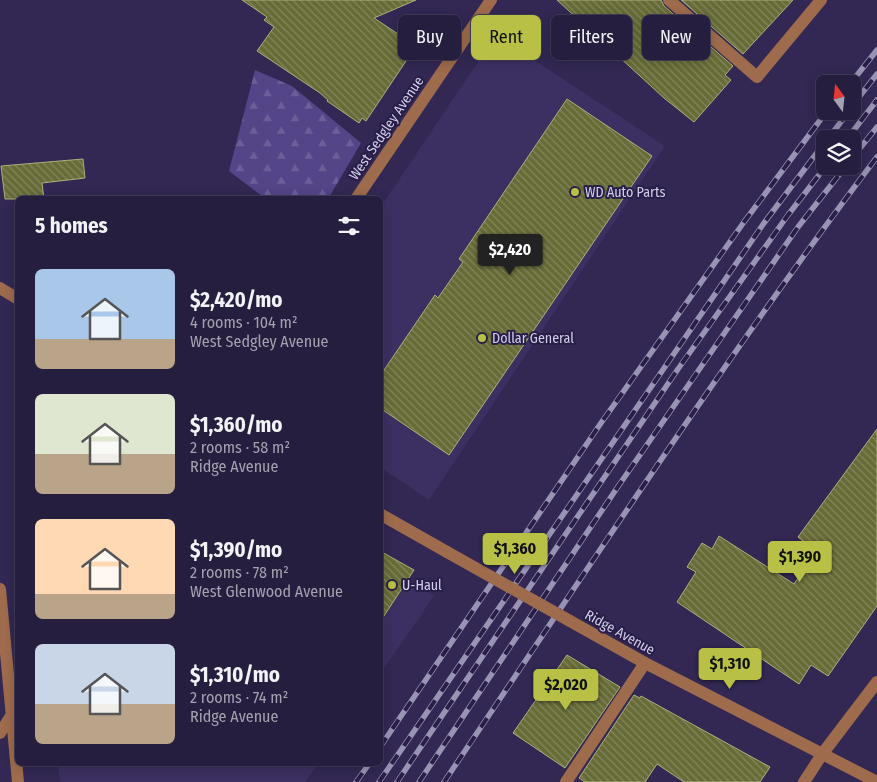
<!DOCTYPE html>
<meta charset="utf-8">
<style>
:root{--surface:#261e3e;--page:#2e2745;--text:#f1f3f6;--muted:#a4a2b0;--line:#423c58;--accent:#b9c046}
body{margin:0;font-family:"Fira Sans Condensed",sans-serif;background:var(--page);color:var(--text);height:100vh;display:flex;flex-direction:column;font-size:19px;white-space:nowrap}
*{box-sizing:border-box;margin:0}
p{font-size:16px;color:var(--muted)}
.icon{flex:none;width:28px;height:28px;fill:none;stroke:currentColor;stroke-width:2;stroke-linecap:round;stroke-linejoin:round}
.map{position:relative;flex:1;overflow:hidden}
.side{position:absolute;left:15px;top:196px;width:368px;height:570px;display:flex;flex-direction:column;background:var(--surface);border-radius:8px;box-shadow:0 2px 12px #0003,0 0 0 1px var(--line)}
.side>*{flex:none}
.hud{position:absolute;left:398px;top:15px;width:404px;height:45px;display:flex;gap:10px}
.needle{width:32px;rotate:345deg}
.buttons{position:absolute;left:816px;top:75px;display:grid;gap:10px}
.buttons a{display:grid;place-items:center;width:45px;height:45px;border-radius:8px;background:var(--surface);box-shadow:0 2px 12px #0003,0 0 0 1px var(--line);font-size:25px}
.price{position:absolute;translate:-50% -42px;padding:0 11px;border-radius:5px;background:var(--accent);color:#111;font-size:16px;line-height:32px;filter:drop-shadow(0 1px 2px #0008)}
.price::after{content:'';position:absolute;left:50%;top:30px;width:15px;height:11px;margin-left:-8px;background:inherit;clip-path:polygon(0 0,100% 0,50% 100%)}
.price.current{background:#222;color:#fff}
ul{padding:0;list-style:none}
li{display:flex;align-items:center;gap:15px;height:125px;padding:0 20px}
li span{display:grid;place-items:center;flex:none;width:140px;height:100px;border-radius:8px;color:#555}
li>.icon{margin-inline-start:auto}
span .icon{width:60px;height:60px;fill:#fffc;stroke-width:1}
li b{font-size:21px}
h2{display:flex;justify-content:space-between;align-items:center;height:60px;padding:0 20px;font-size:21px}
.tag{padding:0 18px;border-radius:8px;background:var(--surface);box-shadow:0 2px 12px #0003,0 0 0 1px var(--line);font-size:18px;line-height:45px}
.tag.current{background:var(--accent);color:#111}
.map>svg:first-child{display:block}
.built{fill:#3c3062}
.forest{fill:url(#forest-firs)}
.building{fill:url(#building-back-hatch);stroke:#abb079}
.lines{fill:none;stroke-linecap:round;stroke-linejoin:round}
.minor{stroke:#9e6b4c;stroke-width:12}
.rail-casing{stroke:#9993b4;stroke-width:5.5}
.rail{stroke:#281e47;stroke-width:4;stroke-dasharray:11;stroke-linecap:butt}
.minor-bridge{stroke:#9e6b4c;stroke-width:12}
.poi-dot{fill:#b9c046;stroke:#281e47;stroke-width:2}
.labels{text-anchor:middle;stroke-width:4;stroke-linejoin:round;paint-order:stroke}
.street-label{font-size:14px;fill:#d3cfea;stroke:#281e47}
.poi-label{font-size:14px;fill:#d3cfea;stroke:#281e47;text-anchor:start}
</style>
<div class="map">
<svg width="877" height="782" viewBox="0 0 877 782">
<defs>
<pattern id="forest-firs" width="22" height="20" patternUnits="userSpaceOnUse" patternTransform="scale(1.25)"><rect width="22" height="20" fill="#544488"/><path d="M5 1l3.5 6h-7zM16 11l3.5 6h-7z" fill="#6c5e99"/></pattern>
<pattern id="building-back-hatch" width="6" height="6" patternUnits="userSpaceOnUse" patternTransform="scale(1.25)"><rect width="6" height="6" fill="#676b36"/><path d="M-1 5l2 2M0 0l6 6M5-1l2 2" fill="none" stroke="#83865d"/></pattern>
</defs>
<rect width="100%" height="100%" fill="#322853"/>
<!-- built -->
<g class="built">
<path d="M496 35 665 146 429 500 380 467V208Z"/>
<path d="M380 562 434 596 380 674Z"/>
<path d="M58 764H318L305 782H60Z"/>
</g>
<!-- forest -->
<path class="forest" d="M255 70 292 86 361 143 328 199H260L262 196 229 171Z"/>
<!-- building -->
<g class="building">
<path d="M242 0H416L374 18 416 46 366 121 362 118 359 123 327 101 328 100 320 93 257 51 274 27 264 20 267 17Z"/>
<path d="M557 0H661L664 6 733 66 725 75 731 80 694 122 664 98Z"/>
<path d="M681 0H793L743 54Z"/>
<path d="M567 99 652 156 449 455 380 408V376L435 295 438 298 463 262 459 259Z"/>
<path d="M83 159 85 178 42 183 44 199H5L1 166Z"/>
<path d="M877 429V606L828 676 811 665 799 684 677 602 696 572 687 567 702 543 712 549 719 536 794 584 816 551 798 537Z"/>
<path d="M380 551 414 570 380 622Z"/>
<path d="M567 655 620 687 565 768 513 733Z"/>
<path d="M634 695 640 698 641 696 770 767 760 782H684L657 764 645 782H585L579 778Z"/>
</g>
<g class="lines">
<!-- minor -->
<g class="minor">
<path d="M669 0 757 77 821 0"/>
<path d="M356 199 491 0"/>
<path d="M0 288 18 299"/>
<path d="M380 514 447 552"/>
<path d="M0 589 18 782"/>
<path d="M570 621 645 663 877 782"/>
<path d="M0 733 13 713"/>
<path d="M566 782 645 663"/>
<path d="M804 782 823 753 877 682"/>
</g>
<!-- rail casing -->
<g class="rail-casing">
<g id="rail">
<path d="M850 84 877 50"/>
<path d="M852 106 877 74"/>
<path d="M828 139 849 111"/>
<path d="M847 139 877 100"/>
<path d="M852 158 877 127"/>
<path d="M380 747 601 423 744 222 827 111"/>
<path d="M356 782 369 764"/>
<path d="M379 782 764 223 825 142"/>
<path d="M397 782 678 369 788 215 826 166"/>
<path d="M419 782 617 488 798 227 846 166"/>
<path d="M444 782C586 572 724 359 877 157"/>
</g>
</g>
<!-- rail -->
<use href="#rail" class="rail"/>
<!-- minor-bridge -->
<path class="minor-bridge" d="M447 552 570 621"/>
</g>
<!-- markers -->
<g class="poi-dot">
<circle cx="575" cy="192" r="5"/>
<circle cx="482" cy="338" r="5"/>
<circle cx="392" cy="585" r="5"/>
</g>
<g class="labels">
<!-- street labels -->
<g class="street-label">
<text transform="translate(386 128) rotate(-56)" y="5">West Sedgley Avenue</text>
<text transform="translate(620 632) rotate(29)" y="5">Ridge Avenue</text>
</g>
<!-- poi labels -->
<g class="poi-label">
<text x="585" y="197">WD Auto Parts</text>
<text x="492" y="343">Dollar General</text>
<text x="402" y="590">U-Haul</text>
</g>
</g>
</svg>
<div class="buttons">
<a><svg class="needle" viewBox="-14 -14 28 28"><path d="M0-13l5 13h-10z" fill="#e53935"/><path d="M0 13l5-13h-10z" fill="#a4a2b0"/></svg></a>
<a><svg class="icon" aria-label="layers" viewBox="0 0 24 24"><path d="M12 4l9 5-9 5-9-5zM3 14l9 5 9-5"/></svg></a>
</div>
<b class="price current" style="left:510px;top:276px">$2,420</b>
<b class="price" style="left:515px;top:575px">$1,360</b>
<b class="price" style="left:800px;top:583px">$1,390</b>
<b class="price" style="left:730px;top:690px">$1,310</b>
<b class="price" style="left:566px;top:711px">$2,020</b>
<div class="hud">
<a class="tag">Buy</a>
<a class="tag current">Rent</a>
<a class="tag">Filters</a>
<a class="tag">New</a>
</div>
<section class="side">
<h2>5 homes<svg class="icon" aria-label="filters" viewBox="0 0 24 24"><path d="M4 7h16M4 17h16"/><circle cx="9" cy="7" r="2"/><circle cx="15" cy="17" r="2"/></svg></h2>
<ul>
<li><span style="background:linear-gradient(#a9c7e8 70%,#b9a48a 0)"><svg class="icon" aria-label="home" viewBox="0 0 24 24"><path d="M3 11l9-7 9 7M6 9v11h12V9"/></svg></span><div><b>$2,420/mo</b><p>4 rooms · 104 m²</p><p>West Sedgley Avenue</p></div></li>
<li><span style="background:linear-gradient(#dfe7d0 60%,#b9a48a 0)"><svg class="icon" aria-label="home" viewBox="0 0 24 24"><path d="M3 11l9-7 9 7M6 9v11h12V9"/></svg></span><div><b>$1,360/mo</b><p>2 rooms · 58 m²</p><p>Ridge Avenue</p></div></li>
<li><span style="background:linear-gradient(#ffd9b3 75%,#b9a48a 0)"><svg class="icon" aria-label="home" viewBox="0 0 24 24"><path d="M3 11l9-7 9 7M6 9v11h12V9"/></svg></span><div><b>$1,390/mo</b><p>2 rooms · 78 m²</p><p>West Glenwood Avenue</p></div></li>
<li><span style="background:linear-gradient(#c9d6e8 60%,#b9a48a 0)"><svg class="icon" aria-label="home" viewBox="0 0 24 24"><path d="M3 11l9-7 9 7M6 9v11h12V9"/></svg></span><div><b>$1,310/mo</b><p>2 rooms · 74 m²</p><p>Ridge Avenue</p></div></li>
</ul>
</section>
</div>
